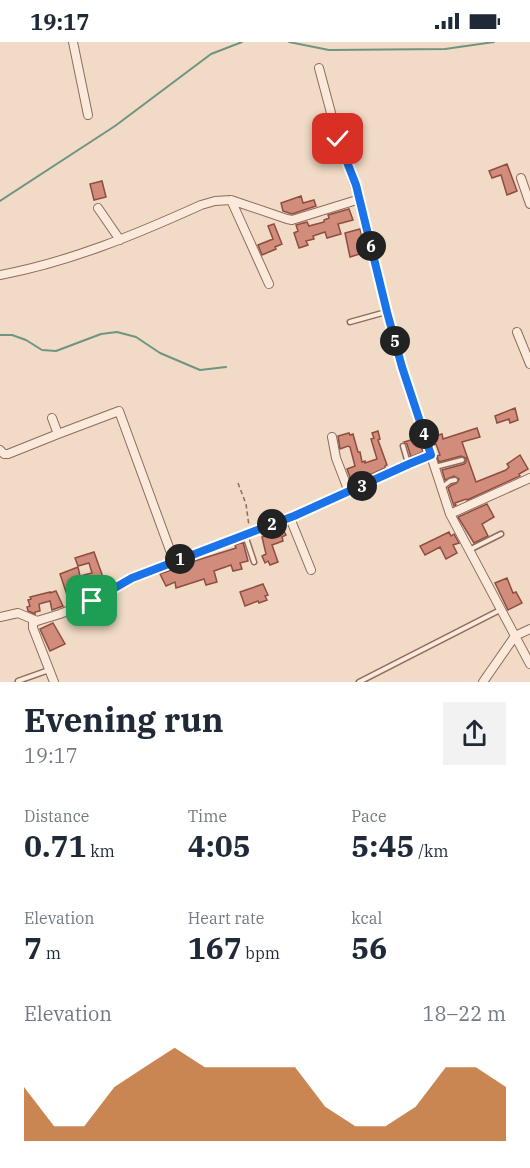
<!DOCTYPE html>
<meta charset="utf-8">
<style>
body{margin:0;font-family:"IBM Plex Serif",serif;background:#f2f2f3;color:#1f2937;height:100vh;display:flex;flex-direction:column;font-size:22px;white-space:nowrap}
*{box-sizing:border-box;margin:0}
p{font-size:20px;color:#747a83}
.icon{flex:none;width:33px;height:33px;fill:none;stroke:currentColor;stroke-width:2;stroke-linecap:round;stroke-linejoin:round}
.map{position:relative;height:640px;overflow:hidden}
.drawer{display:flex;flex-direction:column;background:#fff;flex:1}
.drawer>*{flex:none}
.pin{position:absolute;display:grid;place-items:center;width:51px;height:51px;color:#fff;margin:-26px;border-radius:12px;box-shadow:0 3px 9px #0006}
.km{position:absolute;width:30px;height:30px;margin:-15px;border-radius:50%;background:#222;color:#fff;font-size:16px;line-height:30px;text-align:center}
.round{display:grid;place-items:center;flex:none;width:63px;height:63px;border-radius:0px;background:#f2f2f3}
.overview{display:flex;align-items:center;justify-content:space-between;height:102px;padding:0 24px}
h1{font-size:33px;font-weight:700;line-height:45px}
.stats{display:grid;grid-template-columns:repeat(3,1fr);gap:9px;height:102px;padding:6px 24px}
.stats div{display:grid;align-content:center}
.stats b{font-size:30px;font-weight:700}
.stats small{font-size:16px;font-weight:400}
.stats p{font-size:16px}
.chart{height:168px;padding:12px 24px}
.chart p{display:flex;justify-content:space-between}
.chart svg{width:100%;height:108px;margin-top:6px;fill:#b45309;opacity:.7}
.status{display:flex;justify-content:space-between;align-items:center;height:42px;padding:0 30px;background:#fff;direction:ltr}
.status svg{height:16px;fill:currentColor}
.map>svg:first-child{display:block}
</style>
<div class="status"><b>19:17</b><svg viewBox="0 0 49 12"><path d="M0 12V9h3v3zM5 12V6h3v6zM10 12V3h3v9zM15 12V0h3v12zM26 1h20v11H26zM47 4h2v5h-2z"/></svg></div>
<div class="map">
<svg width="530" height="640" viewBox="0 0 530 640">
<rect width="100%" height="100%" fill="#f1dbc7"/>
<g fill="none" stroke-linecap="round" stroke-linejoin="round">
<!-- stream -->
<path stroke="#6e9482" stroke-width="2" d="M 289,0 L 329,8 L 445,7 L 494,0
M 0,159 L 115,84 L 211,12 L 242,0
M 0,293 L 12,293 L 26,298 L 42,308 L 56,309 L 101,292 L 117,290 L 136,295 L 160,311 L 200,328 L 226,325"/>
</g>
<!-- building -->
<path fill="#d18c7b" stroke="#8f4d3f" stroke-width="1.5" d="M 507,122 L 517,149 L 507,153 L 501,133 L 492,136 L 489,129 Z
M 102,139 L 106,155 L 94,158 L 90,142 Z
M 301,154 L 303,161 L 314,158 L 316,164 L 292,172 L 283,169 L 281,161 Z
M 349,167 L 353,178 L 338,182 L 341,192 L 327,196 L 325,190 L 313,194 L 314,197 L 306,199 L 308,203 L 299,206 L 294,191 L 298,189 L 296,183 L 307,180 L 309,184 L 324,180 L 324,178 L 329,176 L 328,173 Z
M 274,182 L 282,202 L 275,205 L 276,207 L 262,213 L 258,203 L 273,197 L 268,184 Z
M 360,187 L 366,210 L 350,215 L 345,191 Z
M 515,366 L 518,378 L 510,381 L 509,377 L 497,381 L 495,374 Z
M 477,386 L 480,395 L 462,400 L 476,440 L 506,428 L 509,425 L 507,422 L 520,413 L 528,427 L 519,432 L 520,434 L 467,458 L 466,457 L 455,461 L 456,463 L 454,464 L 448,446 L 452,443 L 457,441 L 459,437 L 454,434 L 445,438 L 442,428 L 464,422 L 466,420 L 466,416 L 461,414 L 439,420 L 437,414 L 440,413 L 436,402 L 434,403 L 431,395 L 442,392 L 443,397 Z
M 378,389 L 380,397 L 378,398 L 387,423 L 385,424 L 385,426 L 352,441 L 347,427 L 355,424 L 350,405 L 348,404 L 340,407 L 338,394 L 349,391 L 350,393 L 353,392 L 358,410 L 360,410 L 362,420 L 365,419 L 365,421 L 377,417 L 371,397 L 374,396 L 372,391 Z
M 417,390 L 423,410 L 411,415 L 407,402 L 404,400 L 414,397 L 412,392 Z
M 487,462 L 494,475 L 482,482 L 488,494 L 474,501 L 458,475 Z
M 284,489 L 286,493 L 282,495 L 283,499 L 272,503 L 278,520 L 270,523 L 268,519 L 265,521 L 262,514 L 266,512 L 262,495 Z
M 449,490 L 451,494 L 454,492 L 459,501 L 453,503 L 457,511 L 446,517 L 440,505 L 425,513 L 420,504 Z
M 243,500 L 248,519 L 240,521 L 242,527 L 233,529 L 231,523 L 214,529 L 217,540 L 206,543 L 204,537 L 176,546 L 175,540 L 166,544 L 160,532 L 188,522 L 188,521 L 236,506 L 235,503 Z
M 94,510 L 104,538 L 95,541 L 97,549 L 90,553 L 89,550 L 78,553 L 80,557 L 70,562 L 60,532 L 78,525 L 80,534 L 92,531 L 89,521 L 78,524 L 75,516 Z
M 507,536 L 513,551 L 516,550 L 522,561 L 508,568 L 495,541 Z
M 263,542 L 268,553 L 265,554 L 267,558 L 259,561 L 258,559 L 245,564 L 240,550 Z
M 56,549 L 63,564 L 52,568 L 50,559 L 39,562 L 40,569 L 35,570 L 35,572 L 28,569 L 27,565 L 30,564 L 28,558 L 31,557 L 30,555 L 50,550 L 50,551 Z
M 53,581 L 65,602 L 50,609 L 40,587 Z"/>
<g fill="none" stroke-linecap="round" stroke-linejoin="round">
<defs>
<path id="service" d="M 350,280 L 386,270
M 403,404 L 408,421
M 435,425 L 462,418
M 441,446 L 450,439 L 455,438
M 245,493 L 254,520
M 469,508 L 501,492
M 18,639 L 49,628
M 359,640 L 500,568"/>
<path id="minor" d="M 73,0 L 88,73
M 319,26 L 338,97 L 360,157 L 387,270 L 402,325 L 450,472 L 530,622
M 521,136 L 530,162
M 231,158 L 269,242
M 98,166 L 120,198
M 0,233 C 70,220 137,192 201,163 L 215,159 L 231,158 L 287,177 L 292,178 L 360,157
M 517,290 L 530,322
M 52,376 L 58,392 L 119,369 L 174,519
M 332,395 L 336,416 L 349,450
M 0,408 L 4,412 L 8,412 L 58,392
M 450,472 L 530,436
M 290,476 L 311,528
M 0,575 L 18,571 L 37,579 L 60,572 L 92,559 L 132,536 L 294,474 L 409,422 L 431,413
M 33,578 L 33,586 L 54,640
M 483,640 L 515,594 L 530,587"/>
</defs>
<!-- service casing -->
<use href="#service" stroke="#8e6b5b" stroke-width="7"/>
<!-- minor casing -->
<use href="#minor" stroke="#8e6b5b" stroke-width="10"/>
<!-- path -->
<path stroke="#8e6b5b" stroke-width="1.5" stroke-dasharray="4.5 3" stroke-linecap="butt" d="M 320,102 L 332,99
M 238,441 L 246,462 L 249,484"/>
<!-- service -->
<use href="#service" stroke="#fbeadb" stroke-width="4"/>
<!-- minor -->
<use href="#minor" stroke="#fbeadb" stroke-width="8"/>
</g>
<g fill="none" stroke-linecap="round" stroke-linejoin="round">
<defs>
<path id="route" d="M 92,559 L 132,536 L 294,474 L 409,422 L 431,413 L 402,325 L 387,270 L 356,143 L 338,97"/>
</defs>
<!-- route casing -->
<use href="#route" stroke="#fff" stroke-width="12"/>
<!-- route -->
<use href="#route" stroke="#1a73e8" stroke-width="8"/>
</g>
</svg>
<div class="pin" style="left:92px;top:559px;background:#1e9e55"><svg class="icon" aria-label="arrive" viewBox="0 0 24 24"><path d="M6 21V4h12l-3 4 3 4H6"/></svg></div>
<div class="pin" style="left:338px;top:97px;background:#d93025"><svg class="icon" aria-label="check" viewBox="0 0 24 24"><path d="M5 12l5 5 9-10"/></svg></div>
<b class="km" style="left:180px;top:517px">1</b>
<b class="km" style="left:272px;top:482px">2</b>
<b class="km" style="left:362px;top:444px">3</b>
<b class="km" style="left:424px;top:392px">4</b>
<b class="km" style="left:395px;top:299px">5</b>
<b class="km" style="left:371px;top:204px">6</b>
</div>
<section class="drawer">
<div class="overview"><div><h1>Evening run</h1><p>19:17</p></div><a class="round"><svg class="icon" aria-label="share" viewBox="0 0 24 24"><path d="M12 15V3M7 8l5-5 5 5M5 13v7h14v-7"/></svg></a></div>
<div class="stats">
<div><p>Distance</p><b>0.71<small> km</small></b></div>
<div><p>Time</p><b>4:05</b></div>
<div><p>Pace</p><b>5:45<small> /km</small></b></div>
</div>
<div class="stats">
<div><p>Elevation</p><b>7<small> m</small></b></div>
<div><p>Heart rate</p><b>167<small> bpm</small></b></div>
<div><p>kcal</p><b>56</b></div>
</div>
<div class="chart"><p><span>Elevation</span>18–22 m</p>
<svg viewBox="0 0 160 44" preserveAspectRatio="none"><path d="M0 44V22L10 38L20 38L30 22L40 14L50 6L60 14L70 14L80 14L90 14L100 30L110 38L120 38L130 30L140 14L150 14L160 22V44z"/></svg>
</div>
</section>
